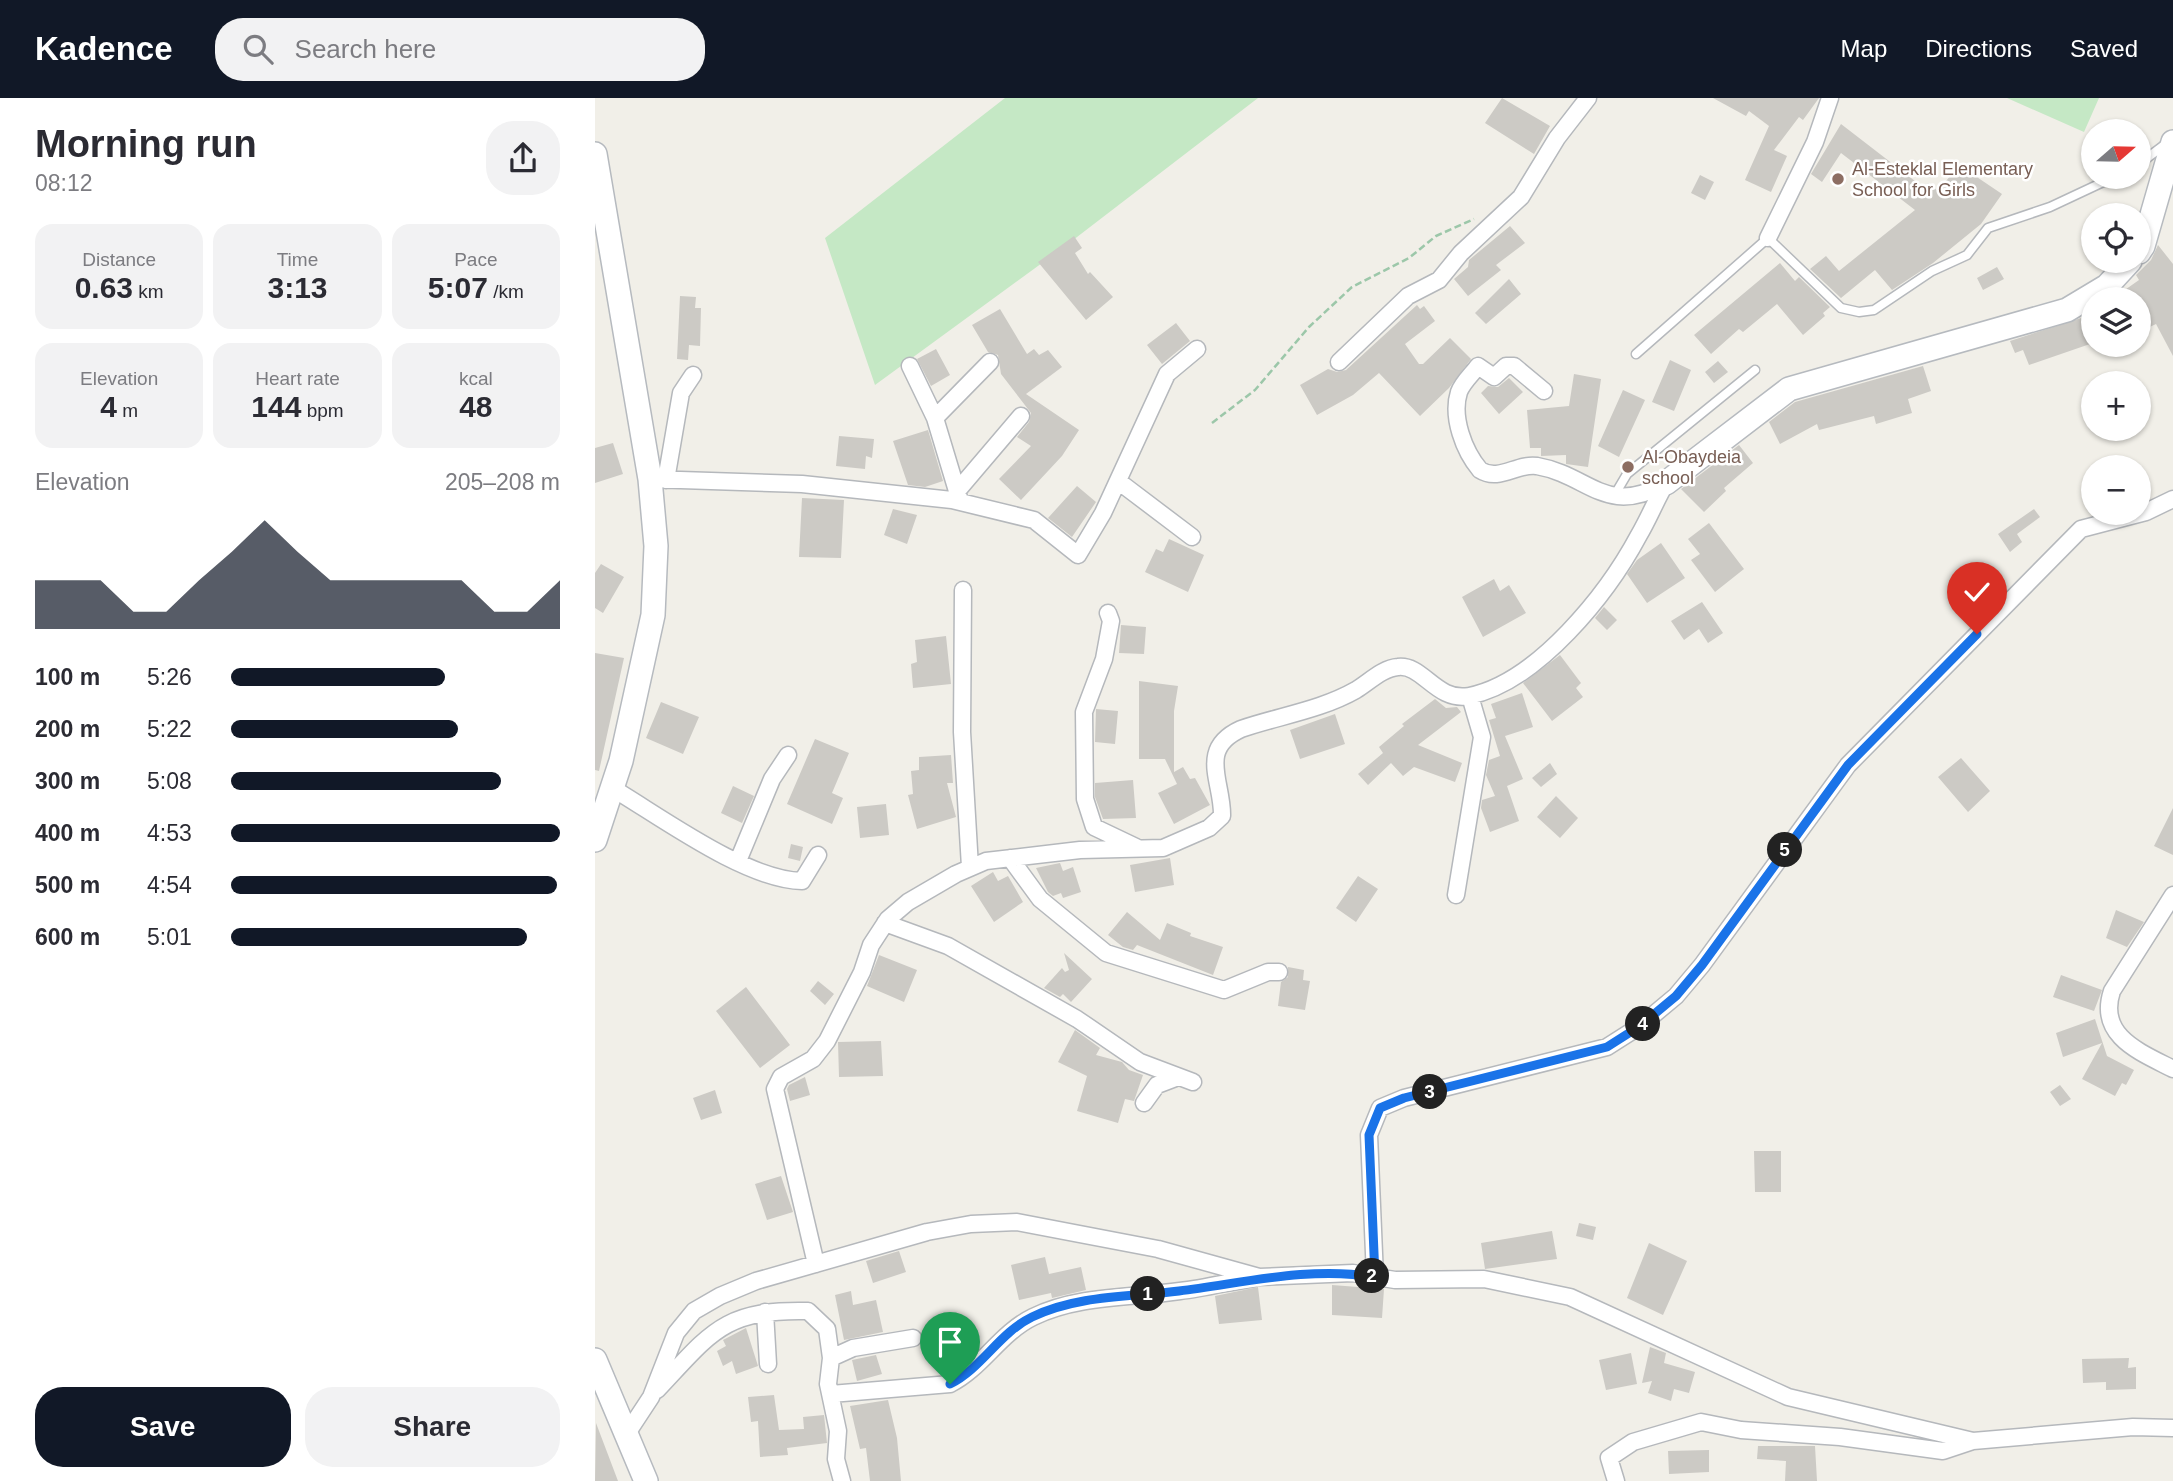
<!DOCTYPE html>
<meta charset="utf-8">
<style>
body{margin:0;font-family:Helvetica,sans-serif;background:#f2f2f3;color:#2b2b33;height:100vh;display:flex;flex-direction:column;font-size:26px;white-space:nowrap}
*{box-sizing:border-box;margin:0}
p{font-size:23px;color:#7c7c81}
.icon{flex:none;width:38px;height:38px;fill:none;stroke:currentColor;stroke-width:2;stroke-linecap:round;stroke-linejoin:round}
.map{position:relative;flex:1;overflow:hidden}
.sheet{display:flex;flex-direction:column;background:#fff;width:595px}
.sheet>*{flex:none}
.needle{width:46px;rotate:70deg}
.buttons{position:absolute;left:1486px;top:21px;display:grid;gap:14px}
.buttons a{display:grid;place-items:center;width:70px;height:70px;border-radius:50%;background:#fff;box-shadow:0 2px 5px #0004;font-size:35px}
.pin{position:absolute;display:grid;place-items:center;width:60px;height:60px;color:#fff;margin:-72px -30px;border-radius:50% 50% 50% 0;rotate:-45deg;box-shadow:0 0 7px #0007}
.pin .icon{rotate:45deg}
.km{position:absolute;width:35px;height:35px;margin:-18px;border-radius:50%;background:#222;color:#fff;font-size:19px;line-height:35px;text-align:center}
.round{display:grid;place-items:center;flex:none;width:74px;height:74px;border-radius:28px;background:#f2f2f3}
.overview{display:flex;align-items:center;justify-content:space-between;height:119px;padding:0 35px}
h1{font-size:38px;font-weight:700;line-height:52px}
.metrics{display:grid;grid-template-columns:repeat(3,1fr);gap:10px;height:119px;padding:7px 35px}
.metrics div{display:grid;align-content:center;border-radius:18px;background:#f2f2f3;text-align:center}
.metrics b{font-size:30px;font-weight:700}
.metrics small{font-size:19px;font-weight:400}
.metrics p{font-size:19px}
.chart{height:196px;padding:14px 35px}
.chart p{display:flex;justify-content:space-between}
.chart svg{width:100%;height:126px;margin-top:7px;fill:#111827;opacity:.7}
.action{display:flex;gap:14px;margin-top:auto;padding:14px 35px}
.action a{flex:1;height:80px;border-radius:28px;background:#111827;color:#fff;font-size:28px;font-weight:700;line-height:80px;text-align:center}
.action a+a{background:#f2f2f3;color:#2b2b33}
ul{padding:0 35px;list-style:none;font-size:23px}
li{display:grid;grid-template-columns:112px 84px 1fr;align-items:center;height:52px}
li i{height:18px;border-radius:9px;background:#111827}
header{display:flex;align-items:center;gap:42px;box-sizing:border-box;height:98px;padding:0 35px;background:#111827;color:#fff}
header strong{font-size:33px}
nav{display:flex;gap:38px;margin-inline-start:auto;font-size:24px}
.search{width:490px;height:63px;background:#f2f2f3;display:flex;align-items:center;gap:18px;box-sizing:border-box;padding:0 24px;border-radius:28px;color:#7c7c81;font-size:26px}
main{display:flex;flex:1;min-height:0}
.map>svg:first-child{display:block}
</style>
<header>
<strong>Kadence</strong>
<div class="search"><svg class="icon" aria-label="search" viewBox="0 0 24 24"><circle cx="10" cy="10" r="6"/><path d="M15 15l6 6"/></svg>Search here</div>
<nav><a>Map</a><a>Directions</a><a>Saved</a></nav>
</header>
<main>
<section class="sheet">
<div class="overview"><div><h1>Morning run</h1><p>08:12</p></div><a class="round"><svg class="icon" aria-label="share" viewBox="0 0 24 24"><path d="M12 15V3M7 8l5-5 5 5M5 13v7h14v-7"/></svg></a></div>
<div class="metrics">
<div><p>Distance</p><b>0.63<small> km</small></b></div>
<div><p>Time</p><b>3:13</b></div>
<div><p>Pace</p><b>5:07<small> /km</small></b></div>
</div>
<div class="metrics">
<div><p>Elevation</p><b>4<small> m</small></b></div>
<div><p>Heart rate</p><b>144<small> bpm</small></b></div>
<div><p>kcal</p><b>48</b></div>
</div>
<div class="chart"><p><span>Elevation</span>205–208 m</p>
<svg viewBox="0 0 160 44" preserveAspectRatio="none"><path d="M0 44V27L10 27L20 27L30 38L40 38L50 27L60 17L70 6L80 17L90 27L100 27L110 27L120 27L130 27L140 38L150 38L160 27V44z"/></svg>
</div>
<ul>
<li><b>100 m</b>5:26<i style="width:65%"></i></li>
<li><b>200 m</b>5:22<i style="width:69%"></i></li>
<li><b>300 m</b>5:08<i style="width:82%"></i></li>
<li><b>400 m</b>4:53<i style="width:100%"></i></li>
<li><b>500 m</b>4:54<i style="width:99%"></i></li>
<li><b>600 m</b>5:01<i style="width:90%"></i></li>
</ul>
<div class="action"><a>Save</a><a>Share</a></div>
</section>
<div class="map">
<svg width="1578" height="1383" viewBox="0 0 1578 1383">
<rect width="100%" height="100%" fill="#f1efe8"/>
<!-- green -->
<path fill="#c5e8c5" d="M 410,0 L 663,0 L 469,149 L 280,287 L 230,140 Z
M 1412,0 L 1504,0 L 1489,34 Z"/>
<!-- building -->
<path fill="#cccac5" d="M 907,0 L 955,28 L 939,56 L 890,25 Z
M 1118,0 L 1224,0 L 1208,22 L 1204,19 L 1179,52 L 1192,58 L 1176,94 L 1150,82 L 1174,28 L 1154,13 L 1151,18 Z
M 1246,26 L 1329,90 L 1333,85 L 1343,93 L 1364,67 L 1407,96 L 1386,126 L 1338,165 L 1297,192 L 1280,172 L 1246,200 L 1215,171 L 1231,158 L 1244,173 L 1320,112 L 1246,55 L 1227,84 L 1216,76 Z
M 1105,77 L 1119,84 L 1110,102 L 1096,95 Z
M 915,128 L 930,145 L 901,167 L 906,172 L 873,198 L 859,181 L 873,169 L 874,162 Z
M 479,138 L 487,150 L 480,155 L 493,176 L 495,174 L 518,199 L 491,222 L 443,164 Z
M 1563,147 L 1578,166 L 1578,258 L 1561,226 L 1544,234 L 1544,201 L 1517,201 L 1544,182 L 1541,177 L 1556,162 Z
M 1185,165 L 1200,183 L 1204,179 L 1235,209 L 1228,215 L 1230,218 L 1208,237 L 1182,206 L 1148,234 L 1144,231 L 1116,256 L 1099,237 Z
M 1402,169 L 1409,181 L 1388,192 L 1382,180 Z
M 914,181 L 926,196 L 891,226 L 880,215 Z
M 85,198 L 101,199 L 100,210 L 106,210 L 105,248 L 94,247 L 93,262 L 82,261 Z
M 822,207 L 825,211 L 829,208 L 840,223 L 810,246 L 824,266 L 828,266 L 855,240 L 876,261 L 854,290 L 825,318 L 784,275 L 758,297 L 722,317 L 705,287 L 733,271 L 742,274 L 751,272 Z
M 405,211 L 432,256 L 439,251 L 444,257 L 453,252 L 467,269 L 431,296 L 484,332 L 467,358 L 426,402 L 404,381 L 436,348 L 422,339 L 434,324 L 436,315 L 406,276 L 403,257 L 393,254 L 377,227 Z
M 1486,220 L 1495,246 L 1434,267 L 1428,252 L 1420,255 L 1415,243 Z
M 581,225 L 595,243 L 567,266 L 552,247 Z
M 341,251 L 355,277 L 336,288 L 322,261 Z
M 1075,262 L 1096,272 L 1079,313 L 1057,304 Z
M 1123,263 L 1133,274 L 1119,285 L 1110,274 Z
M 1328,268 L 1336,293 L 1313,301 L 1317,315 L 1281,326 L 1279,318 L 1224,332 L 1222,326 L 1185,346 L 1174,324 L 1200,304 Z
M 979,276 L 1006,281 L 993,369 L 971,366 L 971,357 L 946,358 L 946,350 L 935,350 L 932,312 L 974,308 Z
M 914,280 L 928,294 L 904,316 L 886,295 L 893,288 L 903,289 Z
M 1028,292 L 1050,302 L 1024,359 L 1003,348 Z
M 333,332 L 348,383 L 330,389 L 313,387 L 298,343 Z
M 244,338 L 279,341 L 277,360 L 271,358 L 270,371 L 241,368 Z
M 18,345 L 28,376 L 0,385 L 0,350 Z
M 1144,347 L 1158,365 L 1129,390 L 1131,393 L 1109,414 L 1086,391 Z
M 482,388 L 501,404 L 477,439 L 453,420 Z
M 207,400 L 249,402 L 246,460 L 204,459 Z
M 298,411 L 322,417 L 312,446 L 289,437 Z
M 1439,411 L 1445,419 L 1422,436 L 1427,444 L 1415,454 L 1403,436 Z
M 1114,425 L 1149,471 L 1120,494 L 1096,462 L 1105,456 L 1093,441 Z
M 574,441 L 609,457 L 593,494 L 550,474 L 561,451 L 568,454 Z
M 1066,445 L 1090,480 L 1052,505 L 1032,476 L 1042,462 Z
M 6,466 L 29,479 L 8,515 L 0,510 L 0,475 Z
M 899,481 L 905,493 L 914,487 L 931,515 L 888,539 L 867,499 Z
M 1107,504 L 1128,535 L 1113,545 L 1104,531 L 1089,542 L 1076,523 Z
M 1009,509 L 1022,522 L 1012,532 L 1000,520 Z
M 526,527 L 551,529 L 549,556 L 524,555 Z
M 351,538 L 356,586 L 318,590 L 316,566 L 322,564 L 320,542 Z
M 0,555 L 29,560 L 4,673 L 0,672 Z
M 965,557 L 986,585 L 981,590 L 988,599 L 957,623 L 928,585 Z
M 544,583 L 583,588 L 579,613 L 579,674 L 588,669 L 595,681 L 600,680 L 615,707 L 579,726 L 563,695 L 582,686 L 570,661 L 544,661 Z
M 927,595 L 938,629 L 910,638 L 928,681 L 912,688 L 924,723 L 895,734 L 886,710 L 887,702 L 900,698 L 891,677 L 894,662 L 905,658 L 894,622 L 901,620 L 896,606 Z
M 840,601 L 851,610 L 862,609 L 866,614 L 823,647 L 867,665 L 860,684 L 819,669 L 808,678 L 796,665 L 773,687 L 763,676 L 788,655 L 784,649 L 809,628 L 807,626 Z
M 66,604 L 104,619 L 88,656 L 51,640 Z
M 501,611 L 523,613 L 520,646 L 500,644 Z
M 740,616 L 750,646 L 705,661 L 695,632 Z
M 220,641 L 254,655 L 237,695 L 248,700 L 237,726 L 192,706 Z
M 356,657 L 358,685 L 352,685 L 361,719 L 322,731 L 313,697 L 318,696 L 316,673 L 324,672 L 324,659 Z
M 1366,660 L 1395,693 L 1373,714 L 1343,679 Z
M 955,665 L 962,676 L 946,689 L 937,680 Z
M 538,682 L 541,720 L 508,721 L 500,699 L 500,685 Z
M 138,688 L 159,698 L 147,725 L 126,715 Z
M 961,698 L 983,720 L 965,740 L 942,719 Z
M 291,706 L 294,737 L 265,740 L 262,709 Z
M 1578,710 L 1578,757 L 1559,748 Z
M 196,746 L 208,749 L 205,763 L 193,760 Z
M 575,760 L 579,787 L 540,794 L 535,767 Z
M 465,765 L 468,773 L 478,769 L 486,794 L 468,800 L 466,795 L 458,798 L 453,794 L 441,770 Z
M 398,774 L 403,783 L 413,778 L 428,804 L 399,824 L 376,788 Z
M 763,778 L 783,791 L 761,824 L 741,810 Z
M 1521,812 L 1549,824 L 1532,849 L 1511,840 Z
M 532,814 L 565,842 L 572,825 L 596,835 L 595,838 L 628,849 L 618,877 L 542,847 L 538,852 L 528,849 L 513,837 Z
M 469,855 L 497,881 L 476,904 L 468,896 L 465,899 L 449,890 L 467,870 L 470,874 L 474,872 Z
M 284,857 L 322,872 L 309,904 L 272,888 Z
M 693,869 L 709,872 L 708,882 L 715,883 L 710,912 L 683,908 L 686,884 L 693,879 Z
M 1466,877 L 1507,892 L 1499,913 L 1458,899 Z
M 223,883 L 239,896 L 230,907 L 215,893 Z
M 151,889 L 195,947 L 165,970 L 121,913 Z
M 1500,921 L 1512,958 L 1539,972 L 1531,987 L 1527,985 L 1520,998 L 1487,981 L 1507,945 L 1468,959 L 1461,935 Z
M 480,932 L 505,950 L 501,957 L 527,964 L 534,972 L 548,977 L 539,1003 L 530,1001 L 523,1025 L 482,1013 L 492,978 L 463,964 Z
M 286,943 L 288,978 L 244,979 L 243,944 Z
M 210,979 L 215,997 L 195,1003 L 192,991 L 194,987 Z
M 1465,987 L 1476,1001 L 1465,1008 L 1455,994 Z
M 120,992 L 127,1015 L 106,1022 L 98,1000 Z
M 1159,1053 L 1186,1053 L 1186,1094 L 1160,1094 Z
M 186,1078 L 198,1114 L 172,1122 L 160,1086 Z
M 984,1125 L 1001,1129 L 998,1142 L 981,1138 Z
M 957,1133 L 962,1161 L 890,1171 L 886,1145 Z
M 1054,1145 L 1092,1163 L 1068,1217 L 1032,1200 Z
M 304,1153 L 311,1174 L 278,1185 L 271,1163 Z
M 450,1159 L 454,1176 L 486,1169 L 491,1192 L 457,1200 L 456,1195 L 424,1202 L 416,1167 Z
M 737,1187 L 789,1191 L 787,1220 L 737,1217 Z
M 663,1189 L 667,1222 L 624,1226 L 620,1198 Z
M 256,1193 L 258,1207 L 281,1202 L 288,1234 L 249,1242 L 240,1197 Z
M 151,1230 L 163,1268 L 141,1276 L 137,1263 L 128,1268 L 122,1253 L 131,1248 L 128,1242 Z
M 1055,1249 L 1071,1255 L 1069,1265 L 1100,1274 L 1094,1295 L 1079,1291 L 1076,1303 L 1053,1295 L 1057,1283 L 1047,1285 Z
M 1036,1255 L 1042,1286 L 1011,1292 L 1004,1262 Z
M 281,1257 L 287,1276 L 262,1283 L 257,1262 Z
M 1534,1260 L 1533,1270 L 1541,1269 L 1541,1291 L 1511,1292 L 1511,1284 L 1488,1285 L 1487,1261 Z
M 179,1297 L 184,1332 L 209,1331 L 208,1319 L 229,1317 L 232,1345 L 192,1350 L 193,1357 L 165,1359 L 163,1323 L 156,1324 L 153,1299 Z
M 293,1302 L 302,1340 L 306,1383 L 275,1383 L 271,1350 L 265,1351 L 255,1308 Z
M 1,1325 L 23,1383 L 0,1383 Z
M 1163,1348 L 1220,1348 L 1222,1383 L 1190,1383 L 1191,1363 L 1162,1361 Z
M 1114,1352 L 1114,1374 L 1074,1376 L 1073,1353 Z"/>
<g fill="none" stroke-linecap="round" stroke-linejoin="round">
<defs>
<path id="lane" d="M 1544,66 L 1572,45
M 1041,256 L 1173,140 L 1246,210 L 1264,214 L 1279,212 L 1337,173 L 1372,157 L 1393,130 L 1455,109 L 1519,79
M 1019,398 L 1032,376 L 1160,272"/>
<path id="street" d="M 1173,140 L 1220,44 L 1235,0
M 744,264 L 813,198 L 844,182 L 866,155 L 926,99 L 962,40 L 993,0
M 315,268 L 340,320 L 365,403
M 949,293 L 919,268 L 911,268 L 899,279 L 883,268 C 877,276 867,285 864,294 C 856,319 869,353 885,372 C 904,384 922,365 942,368 C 994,377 1011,419 1069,386
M 340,320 L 395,264
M 55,381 L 207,386 L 357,402 L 439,422 L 483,457 L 508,415 L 572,276 L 602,251
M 71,382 L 86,295 L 98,277
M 523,383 L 597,439
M 363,392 L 426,318
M 368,492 L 367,634 L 375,769
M 513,515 L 516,523 L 509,561 L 489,614 L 490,701 L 499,729 L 541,749
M 17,690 C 66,719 151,782 207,783 L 223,757
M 415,760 L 445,801 L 511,855 L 629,892 L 673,874 L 684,874
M 143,763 L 177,681 L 193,657
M 861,797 L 887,639 L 875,598
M 1578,797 L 1517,893 C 1502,938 1545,954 1578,971
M 290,825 L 353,848 L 482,921 L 545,964 L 598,984
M 549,1005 L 562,987 L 583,979
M 221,1166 L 180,991 L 186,979 L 218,961 L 232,943 L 267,874 L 276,847 L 293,821 L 313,804 L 361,776 L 391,763 L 485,752 L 568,750 L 614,730 L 627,718 C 628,684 602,651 646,631 C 684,618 726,612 761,592 C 774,584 788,570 803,569 C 828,566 841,604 874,598 C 943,584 1013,495 1044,437 C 1054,420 1061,402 1071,385
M 780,1179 L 774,1037 L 785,1010 L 809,1000 L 1012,949 L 1045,928 L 1081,898 L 1107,867 L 1253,667 L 1486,431 L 1551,414 L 1578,401
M 170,1214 L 173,1266
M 236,1260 L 258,1250 L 318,1240
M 62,1292 C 116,1235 128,1211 213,1213 L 232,1231 L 236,1260 L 233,1286 L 243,1333 L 241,1361 L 247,1383
M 236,1296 L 355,1286 C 387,1270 405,1235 438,1219 C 483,1197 536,1200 585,1193 C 610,1190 634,1184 659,1180
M 31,1337 L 56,1299 L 81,1235 L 99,1213 L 125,1198 L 161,1183 L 332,1134 L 376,1126 L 422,1124 L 563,1151 L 664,1179 L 758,1175 L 800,1182 L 889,1181 L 975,1199 L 1193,1299 L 1378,1343 L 1538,1329 L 1578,1330
M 1021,1383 L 1014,1360 L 1038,1344 L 1106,1324 L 1146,1332 L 1245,1339 L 1348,1353 L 1378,1343"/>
<path id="secondary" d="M 0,56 L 55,381 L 61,448 L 58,517 L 26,663 L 0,742
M 1544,154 L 1548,148 L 1578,44
M 1071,385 L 1194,291 L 1472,212 L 1512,188 L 1535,163
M 0,1262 L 51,1383"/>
</defs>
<!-- lane casing -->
<use href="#lane" stroke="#b5b8bc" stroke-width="11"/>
<!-- street casing -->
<use href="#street" stroke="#b5b8bc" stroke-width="19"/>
<!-- secondary casing -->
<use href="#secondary" stroke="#b6babf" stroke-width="26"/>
<!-- path -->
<path stroke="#9cc7a9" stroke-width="2.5" stroke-dasharray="7 3.5" stroke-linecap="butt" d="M 617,325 L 660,292 L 714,229 L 757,189 L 814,160 L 841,138 L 879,121"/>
<!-- lane -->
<use href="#lane" stroke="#fff" stroke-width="8"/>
<!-- street -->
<use href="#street" stroke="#fff" stroke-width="16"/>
<!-- secondary -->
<use href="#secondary" stroke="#fff" stroke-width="23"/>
</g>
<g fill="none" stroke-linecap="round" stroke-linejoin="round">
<defs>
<path id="route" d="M 355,1286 C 387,1270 404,1235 437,1219 C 482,1197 535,1199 584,1193 C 649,1185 714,1168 780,1179 L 774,1037 L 785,1010 L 809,1000 L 1012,949 L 1045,928 L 1081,898 L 1107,867 L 1253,667 L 1382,536"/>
</defs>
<!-- route casing -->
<use href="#route" stroke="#fff" stroke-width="14"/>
<!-- route -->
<use href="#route" stroke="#1a73e8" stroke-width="9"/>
</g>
<!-- markers -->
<g fill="#8d6e63" stroke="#fff" stroke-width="2.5">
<circle cx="1243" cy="81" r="7"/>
<circle cx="1033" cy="369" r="7"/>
</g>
<g text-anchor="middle" stroke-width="5" stroke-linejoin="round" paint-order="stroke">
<!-- education labels -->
<g font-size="18" fill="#785e54" stroke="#fff" text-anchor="start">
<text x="1257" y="77">Al-Esteklal Elementary<tspan x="1257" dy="21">School for Girls</tspan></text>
<text x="1047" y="365">Al-Obaydeia<tspan x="1047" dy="21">school</tspan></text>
</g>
</g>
</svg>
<div class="buttons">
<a><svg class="needle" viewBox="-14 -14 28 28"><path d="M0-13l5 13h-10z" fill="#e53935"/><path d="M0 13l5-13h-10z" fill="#7c7c81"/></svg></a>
<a><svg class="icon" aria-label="locate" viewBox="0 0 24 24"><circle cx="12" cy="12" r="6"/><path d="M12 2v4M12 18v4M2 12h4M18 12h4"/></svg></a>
<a><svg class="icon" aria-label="layers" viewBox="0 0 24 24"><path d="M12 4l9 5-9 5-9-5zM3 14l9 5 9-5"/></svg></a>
<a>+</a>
<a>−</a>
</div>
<div class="pin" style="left:355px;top:1286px;background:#1e9e55"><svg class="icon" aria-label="arrive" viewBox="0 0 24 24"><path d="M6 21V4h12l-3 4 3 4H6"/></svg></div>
<div class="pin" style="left:1382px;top:536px;background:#d93025"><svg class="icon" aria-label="check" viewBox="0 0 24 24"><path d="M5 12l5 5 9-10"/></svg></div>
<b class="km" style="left:553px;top:1196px">1</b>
<b class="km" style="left:777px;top:1178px">2</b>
<b class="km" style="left:835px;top:994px">3</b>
<b class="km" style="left:1048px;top:926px">4</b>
<b class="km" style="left:1190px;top:752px">5</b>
</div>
</main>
